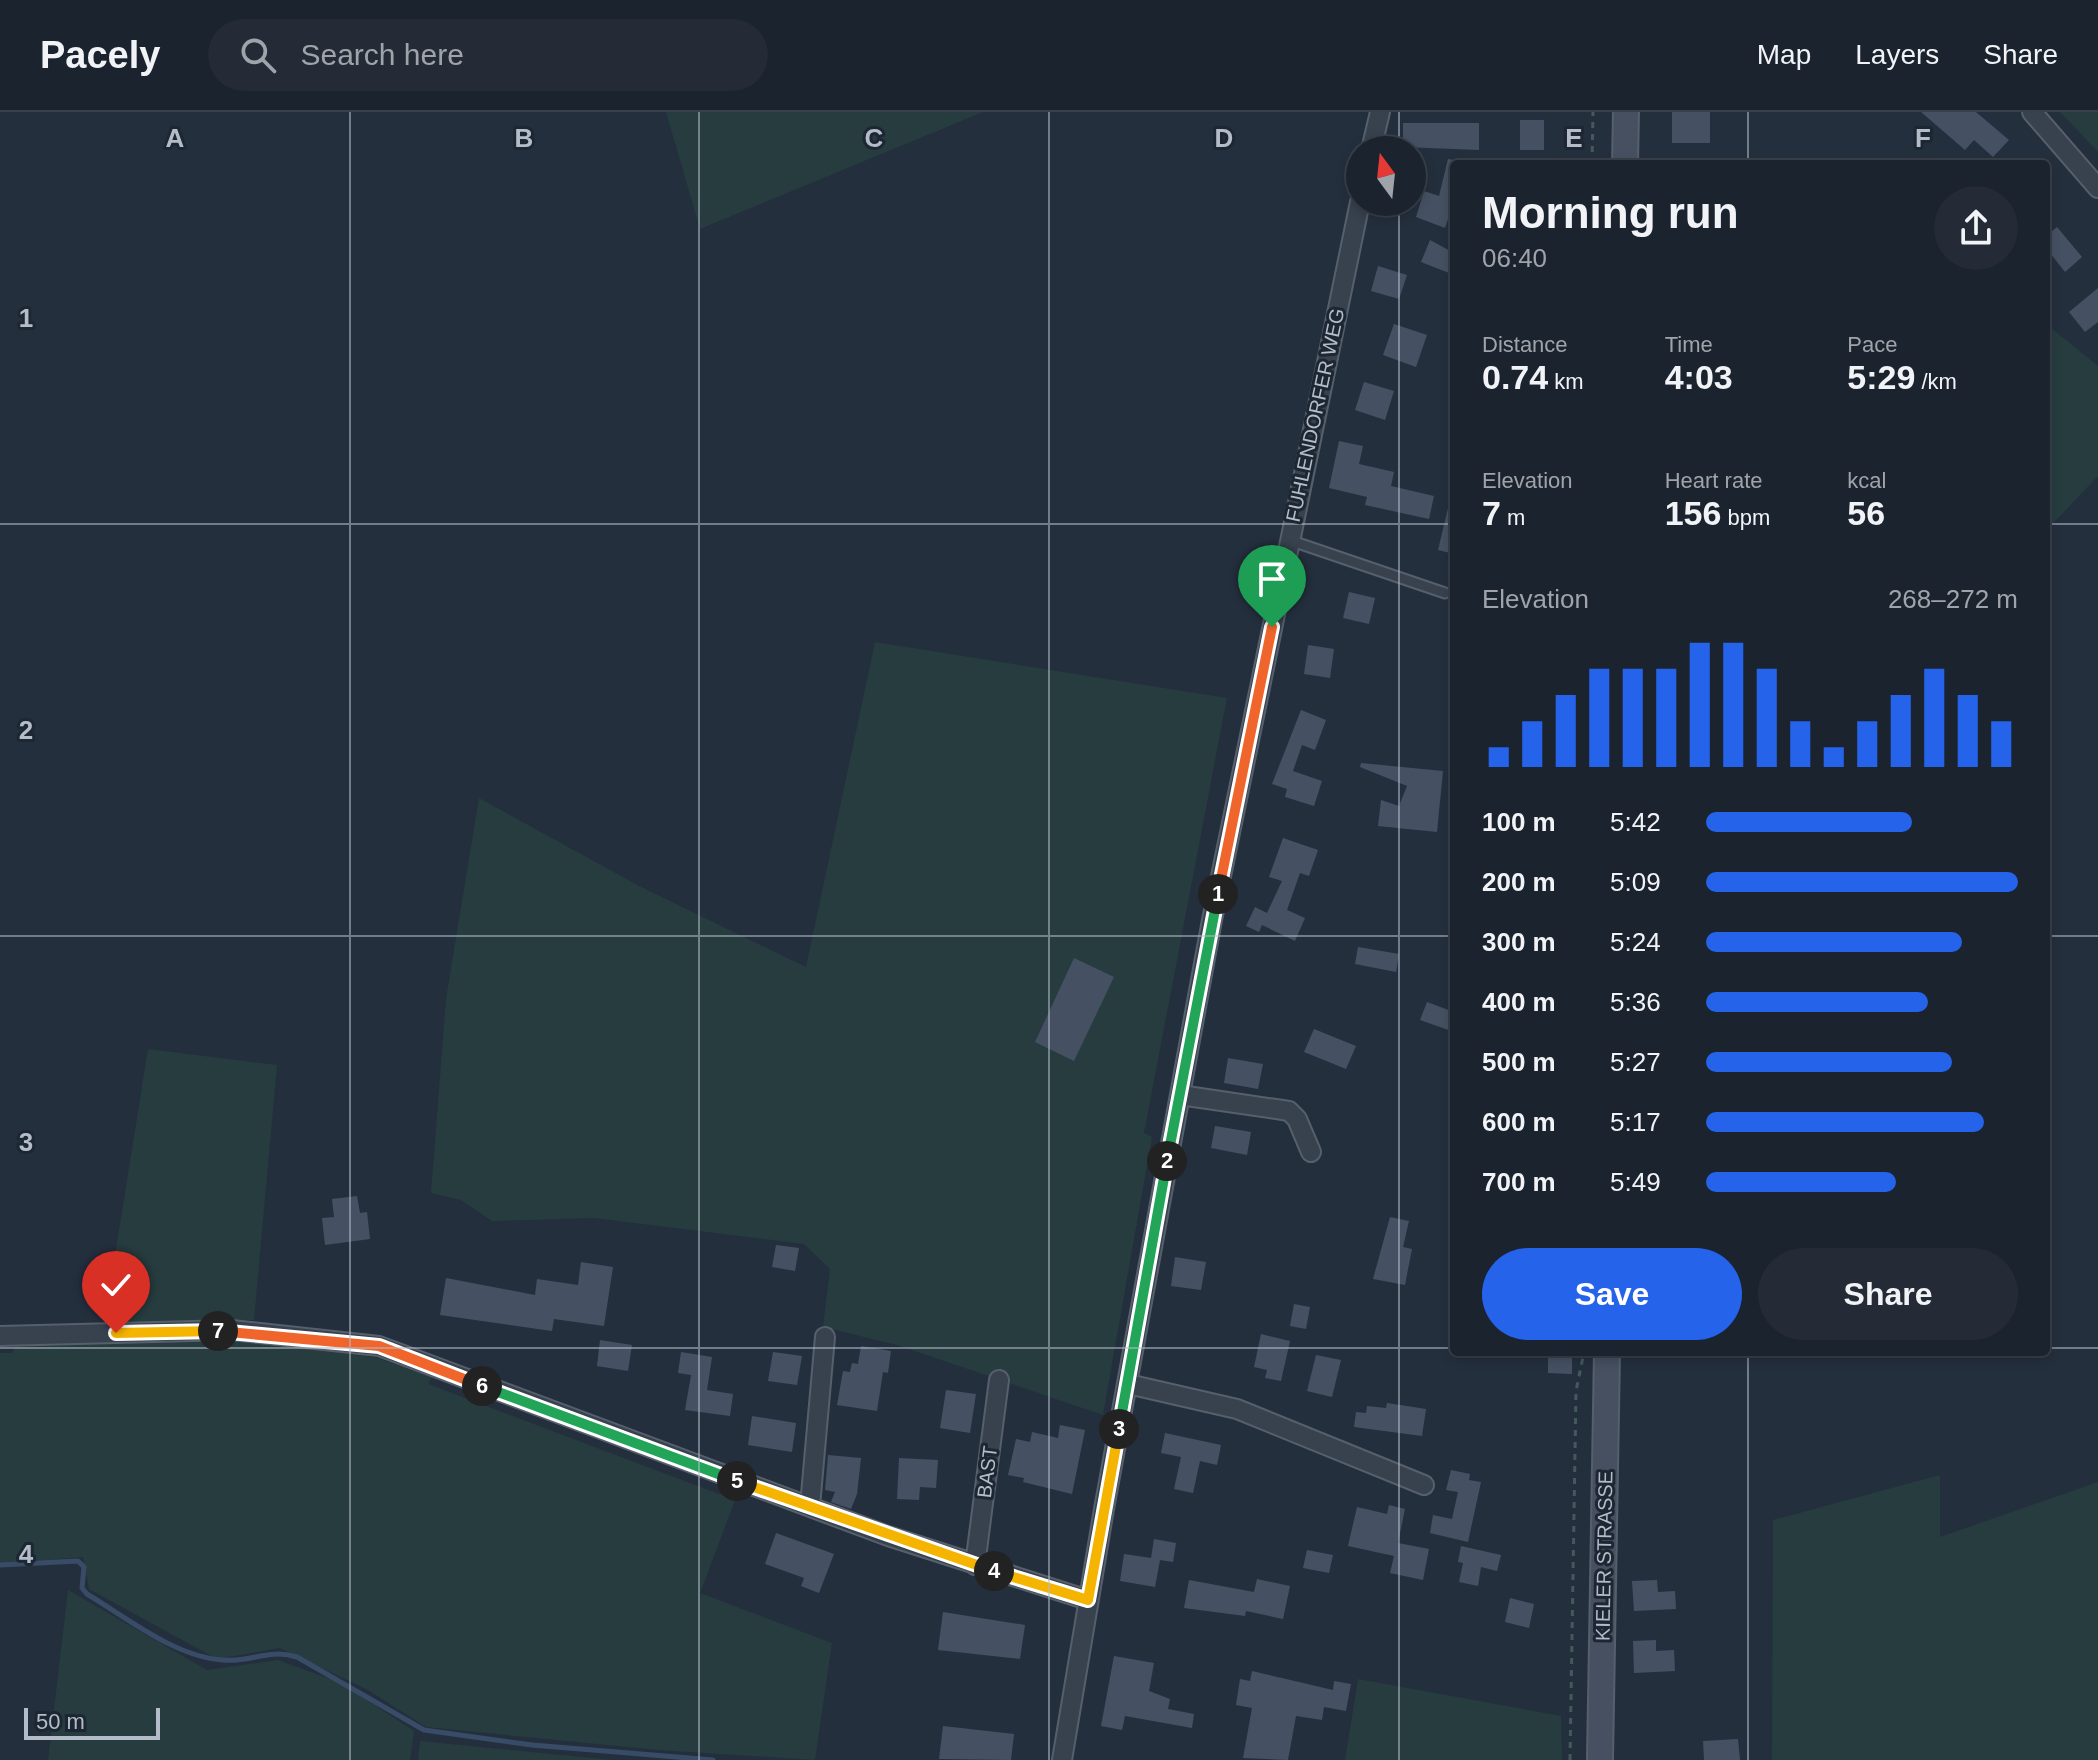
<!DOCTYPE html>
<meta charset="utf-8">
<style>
body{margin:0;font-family:Arial,sans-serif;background:#242b36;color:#f1f3f6;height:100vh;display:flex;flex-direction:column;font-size:30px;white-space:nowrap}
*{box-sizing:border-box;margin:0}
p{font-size:26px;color:#a0a4aa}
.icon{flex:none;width:44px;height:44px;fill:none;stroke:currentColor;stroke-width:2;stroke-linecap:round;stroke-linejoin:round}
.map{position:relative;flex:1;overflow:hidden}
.drawer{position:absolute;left:1450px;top:48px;width:600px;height:1196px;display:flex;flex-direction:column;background:#1b232e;border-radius:8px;box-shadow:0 4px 12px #0003,0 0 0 2px #39404a}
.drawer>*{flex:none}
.needle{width:52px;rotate:345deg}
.buttons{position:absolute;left:1346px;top:24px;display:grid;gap:16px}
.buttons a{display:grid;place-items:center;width:80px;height:80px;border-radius:50%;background:#1b232e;box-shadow:0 4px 12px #0003,0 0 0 2px #39404a;font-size:40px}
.scale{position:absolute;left:24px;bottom:20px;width:136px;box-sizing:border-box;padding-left:8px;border:4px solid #b4bcc9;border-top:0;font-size:22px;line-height:28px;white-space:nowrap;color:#b4bcc9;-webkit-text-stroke:6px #1d2633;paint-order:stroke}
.pin{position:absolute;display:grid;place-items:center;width:68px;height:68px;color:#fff;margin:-82px -34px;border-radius:50% 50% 50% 0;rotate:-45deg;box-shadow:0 0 8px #0007}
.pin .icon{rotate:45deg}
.km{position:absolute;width:40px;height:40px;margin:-20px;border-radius:50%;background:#222;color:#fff;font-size:22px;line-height:40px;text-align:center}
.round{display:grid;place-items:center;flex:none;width:84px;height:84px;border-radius:42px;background:#242b36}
.head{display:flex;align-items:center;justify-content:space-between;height:136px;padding:0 32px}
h1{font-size:44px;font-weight:700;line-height:60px}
.metrics{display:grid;grid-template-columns:repeat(3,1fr);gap:12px;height:136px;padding:8px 32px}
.metrics div{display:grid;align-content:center}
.metrics b{font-size:34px;font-weight:700}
.metrics small{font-size:22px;font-weight:400}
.metrics p{font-size:22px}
.chart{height:224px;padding:16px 32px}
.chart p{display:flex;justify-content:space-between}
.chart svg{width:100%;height:144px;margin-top:8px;stroke:#2563eb;stroke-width:6}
.action{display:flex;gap:16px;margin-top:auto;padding:16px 32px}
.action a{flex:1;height:92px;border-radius:48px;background:#2563eb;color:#fff;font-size:32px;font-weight:700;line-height:92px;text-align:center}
.action a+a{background:#242b36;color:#f1f3f6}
ul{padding:0 32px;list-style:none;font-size:26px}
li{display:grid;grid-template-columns:128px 96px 1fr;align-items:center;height:60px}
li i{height:20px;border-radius:10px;background:#2563eb}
header{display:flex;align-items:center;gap:48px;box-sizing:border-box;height:112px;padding:0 40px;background:#1b232e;border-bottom:2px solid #39404a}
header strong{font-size:38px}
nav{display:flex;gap:44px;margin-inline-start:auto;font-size:28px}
.search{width:560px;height:72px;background:#242b36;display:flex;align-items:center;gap:20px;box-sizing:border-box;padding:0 28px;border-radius:44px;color:#a0a4aa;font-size:30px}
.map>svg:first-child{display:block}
</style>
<header>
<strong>Pacely</strong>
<div class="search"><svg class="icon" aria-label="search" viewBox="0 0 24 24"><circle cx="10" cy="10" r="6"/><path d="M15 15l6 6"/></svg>Search here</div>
<nav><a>Map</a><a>Layers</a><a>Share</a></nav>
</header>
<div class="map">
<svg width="2098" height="1648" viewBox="0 0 2098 1648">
<rect width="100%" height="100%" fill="#242f3e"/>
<!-- green -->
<path fill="#263c3f" d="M 666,0 L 983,0 L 700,117 Z
M 2060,0 L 2098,0 L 2098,40 Z
M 2046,212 L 2098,254 L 2098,364 L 2046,419 Z
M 875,530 L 1227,586 L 1144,1021 L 1152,1025 L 1103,1303 L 897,1233 L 823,1215 L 830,1157 L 804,1132 L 594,1106 L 492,1109 L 461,1088 L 431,1081 L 446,887 L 479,686 L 641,775 L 806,855 Z
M 148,937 L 277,953 L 254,1208 L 104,1212 Z
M 234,1225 L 377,1246 L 432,1265 L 428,1272 L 735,1388 L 700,1481 L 832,1531 L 815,1648 L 658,1638 L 426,1615 L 368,1578 L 280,1536 L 217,1547 L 89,1477 L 83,1445 L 0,1452 L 0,1241 L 12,1241 L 19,1228 Z
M 1940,1363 L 1940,1425 L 2098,1370 L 2098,1648 L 1772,1648 L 1773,1408 Z
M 68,1478 L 207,1558 L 278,1548 L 341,1571 L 414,1619 L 410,1648 L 48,1648 Z
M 1358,1567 L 1561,1604 L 1562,1648 L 1345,1648 Z
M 420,1629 L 612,1648 L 418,1648 Z"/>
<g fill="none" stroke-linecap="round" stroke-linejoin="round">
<!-- stream -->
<path stroke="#394c67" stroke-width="5" d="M 0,1453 L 78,1449 L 84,1455 L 82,1476 L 87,1482 C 127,1506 175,1545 223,1548 C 250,1551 268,1536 297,1545 L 424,1618 L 532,1633 L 713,1648"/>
</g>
<!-- building -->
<path fill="#455162" d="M 1672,0 L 1710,0 L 1710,31 L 1672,31 Z
M 1921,0 L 1976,0 L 2009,28 L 1993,45 L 1974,28 L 1965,38 Z
M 1520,8 L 1544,8 L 1544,38 L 1520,38 Z
M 1403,11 L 1479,11 L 1479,38 L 1403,35 Z
M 1448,47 L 1454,48 L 1454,89 L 1445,116 L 1416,105 L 1424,79 L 1439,84 Z
M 2057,115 L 2082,145 L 2065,160 L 2046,136 L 2046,124 Z
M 1430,128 L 1454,141 L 1454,163 L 1421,150 Z
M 1378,154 L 1407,163 L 1399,187 L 1371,179 Z
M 2098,176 L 2098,210 L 2085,220 L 2069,200 Z
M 1394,212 L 1427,223 L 1416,255 L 1383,243 Z
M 1364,270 L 1394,279 L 1385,308 L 1355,298 Z
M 1339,329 L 1363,334 L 1359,352 L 1394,360 L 1391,374 L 1434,384 L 1429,407 L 1365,393 L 1367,385 L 1329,376 Z
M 1448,396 L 1454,396 L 1454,442 L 1438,438 Z
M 1349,480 L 1375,486 L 1369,512 L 1343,506 Z
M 1308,533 L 1334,537 L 1330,566 L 1304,562 Z
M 1301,598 L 1326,608 L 1315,638 L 1302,633 L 1293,659 L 1322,669 L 1314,694 L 1285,685 L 1287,677 L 1272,672 Z
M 1361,651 L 1443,659 L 1437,720 L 1378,714 L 1381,688 L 1399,694 L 1407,674 L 1360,655 Z
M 1283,726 L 1318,738 L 1309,764 L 1300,761 L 1287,798 L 1305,806 L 1295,829 L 1262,813 L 1259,820 L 1246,814 L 1255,795 L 1267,801 L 1282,769 L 1269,765 Z
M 1358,835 L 1399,842 L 1396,860 L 1355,852 Z
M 1074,846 L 1114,865 L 1074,949 L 1035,930 Z
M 1427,890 L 1454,900 L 1454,920 L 1420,908 Z
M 1314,917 L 1356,934 L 1346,957 L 1304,940 Z
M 1228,946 L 1263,952 L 1258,977 L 1224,971 Z
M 1215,1014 L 1251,1020 L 1247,1043 L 1211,1036 Z
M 357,1084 L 360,1101 L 367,1100 L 370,1127 L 325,1133 L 322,1106 L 334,1105 L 332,1087 Z
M 1390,1105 L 1409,1109 L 1403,1135 L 1412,1137 L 1405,1173 L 1373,1167 Z
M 776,1133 L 799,1136 L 795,1159 L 772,1155 Z
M 1175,1145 L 1206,1150 L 1201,1178 L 1171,1174 Z
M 581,1150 L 613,1155 L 604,1214 L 554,1207 L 552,1219 L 440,1203 L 446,1166 L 535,1183 L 537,1167 L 578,1173 Z
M 1294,1192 L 1310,1195 L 1306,1217 L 1290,1214 Z
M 1261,1222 L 1290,1229 L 1281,1269 L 1265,1266 L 1267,1258 L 1254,1255 Z
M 600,1228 L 632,1233 L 628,1259 L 597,1254 Z
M 861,1234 L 891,1239 L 888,1261 L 883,1260 L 877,1299 L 837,1293 L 843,1259 L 850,1260 L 852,1251 L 858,1252 Z
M 681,1240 L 712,1245 L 707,1278 L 733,1282 L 730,1304 L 685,1298 L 691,1263 L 678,1261 Z
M 773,1240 L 802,1244 L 797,1273 L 768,1269 Z
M 1548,1240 L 1572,1240 L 1572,1262 L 1548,1261 Z
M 1316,1243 L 1341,1248 L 1332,1285 L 1307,1279 Z
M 946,1278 L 976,1282 L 970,1321 L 940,1316 Z
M 1387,1291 L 1426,1297 L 1422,1324 L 1354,1315 L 1356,1300 L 1366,1301 L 1367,1294 L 1386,1296 Z
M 752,1304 L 796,1311 L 792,1340 L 748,1333 Z
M 1060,1313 L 1085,1318 L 1072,1382 L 1023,1370 L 1024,1366 L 1008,1363 L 1016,1327 L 1030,1330 L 1032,1320 L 1058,1326 Z
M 1165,1321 L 1221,1333 L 1217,1353 L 1200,1349 L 1193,1381 L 1174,1377 L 1181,1345 L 1161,1341 Z
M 828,1343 L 861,1346 L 857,1382 L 851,1397 L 831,1390 L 835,1380 L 825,1378 Z
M 899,1346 L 938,1348 L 936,1376 L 920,1375 L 919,1388 L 897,1387 Z
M 1451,1358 L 1470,1362 L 1469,1368 L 1481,1370 L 1468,1430 L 1430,1421 L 1433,1403 L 1452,1407 L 1458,1380 L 1446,1378 Z
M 1389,1393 L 1405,1397 L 1398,1431 L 1429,1437 L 1423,1468 L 1390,1461 L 1394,1444 L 1348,1434 L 1357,1395 L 1387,1402 Z
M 776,1421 L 834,1442 L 819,1481 L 801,1474 L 804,1466 L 765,1452 Z
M 1154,1427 L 1176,1431 L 1173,1450 L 1160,1448 L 1155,1475 L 1120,1469 L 1124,1442 L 1151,1446 Z
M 1461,1434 L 1501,1443 L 1497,1459 L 1481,1455 L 1478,1474 L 1459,1470 L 1463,1451 L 1458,1450 Z
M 1307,1438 L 1333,1443 L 1329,1461 L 1303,1456 Z
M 1257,1467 L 1290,1474 L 1283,1507 L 1246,1499 L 1245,1504 L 1184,1496 L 1189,1468 L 1254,1480 Z
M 1657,1468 L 1658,1480 L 1675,1479 L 1676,1497 L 1634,1499 L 1632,1469 Z
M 1510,1486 L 1534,1492 L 1529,1516 L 1505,1510 Z
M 943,1500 L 1025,1513 L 1020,1547 L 938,1538 Z
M 1656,1528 L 1656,1539 L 1674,1538 L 1675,1559 L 1634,1561 L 1633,1529 Z
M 1114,1544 L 1154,1551 L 1149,1579 L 1170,1587 L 1168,1597 L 1194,1602 L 1192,1616 L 1125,1604 L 1122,1618 L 1101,1614 Z
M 1252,1559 L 1333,1578 L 1334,1569 L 1351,1572 L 1346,1599 L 1324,1595 L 1322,1608 L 1296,1604 L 1288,1648 L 1243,1646 L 1252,1596 L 1236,1593 L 1240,1567 L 1250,1569 Z
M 943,1614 L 1014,1622 L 1011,1648 L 939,1647 Z
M 1738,1627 L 1740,1648 L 1704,1648 L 1703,1629 Z"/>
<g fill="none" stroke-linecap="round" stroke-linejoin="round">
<defs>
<path id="lane" d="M 1289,428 L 1445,481"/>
<path id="street" d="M 2032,0 L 2098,76
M 1371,38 L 1380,0
M 1180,983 L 1289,999 L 1297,1007 L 1311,1040
M 0,1224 L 232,1218 L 379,1234 L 888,1424 L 1088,1488
M 1128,1272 L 1237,1297 L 1424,1373
M 810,1394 L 825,1225
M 975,1453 L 999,1268
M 1062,1648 L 1104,1397 L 1212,808 L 1360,90"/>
<path id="secondary" d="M 1625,52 L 1626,0
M 1600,1648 L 1607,1240"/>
</defs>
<!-- lane casing -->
<use href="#lane" stroke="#565f6c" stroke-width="13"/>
<!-- street casing -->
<use href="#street" stroke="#565f6c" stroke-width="22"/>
<!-- secondary casing -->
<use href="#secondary" stroke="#565f6c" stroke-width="28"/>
<!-- path -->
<path stroke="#44595c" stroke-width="3" stroke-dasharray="6 6" stroke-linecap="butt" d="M 1592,52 L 1593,0
M 1570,1648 L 1576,1279 L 1584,1240"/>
<!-- lane -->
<use href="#lane" stroke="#38414e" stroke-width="9"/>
<!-- street -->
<use href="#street" stroke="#38414e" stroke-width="18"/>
<!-- secondary -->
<use href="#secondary" stroke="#465061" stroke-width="24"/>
</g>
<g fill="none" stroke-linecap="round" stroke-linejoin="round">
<defs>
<path id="split-1" d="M 1218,782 L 1272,515"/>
<path id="split-2" d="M 1167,1049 L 1218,782"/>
<path id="split-3" d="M 1119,1317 L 1167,1049"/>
<path id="split-4" d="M 994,1459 L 1088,1488 L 1119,1317"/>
<path id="split-5" d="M 737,1369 L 994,1459"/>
<path id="split-6" d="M 482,1274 L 737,1369"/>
<path id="split-7" d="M 218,1219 L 379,1234 L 482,1274"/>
<path id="split-8" d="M 116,1221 L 218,1219"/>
</defs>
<!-- split-1 casing -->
<use href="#split-1" stroke="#fff" stroke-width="16"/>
<!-- split-2 casing -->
<use href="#split-2" stroke="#fff" stroke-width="16"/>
<!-- split-3 casing -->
<use href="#split-3" stroke="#fff" stroke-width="16"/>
<!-- split-4 casing -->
<use href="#split-4" stroke="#fff" stroke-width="16"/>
<!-- split-5 casing -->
<use href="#split-5" stroke="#fff" stroke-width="16"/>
<!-- split-6 casing -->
<use href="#split-6" stroke="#fff" stroke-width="16"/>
<!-- split-7 casing -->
<use href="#split-7" stroke="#fff" stroke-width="16"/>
<!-- split-8 casing -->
<use href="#split-8" stroke="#fff" stroke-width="16"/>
<!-- split-1 -->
<use href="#split-1" stroke="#f0652b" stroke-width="10"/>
<!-- split-2 -->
<use href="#split-2" stroke="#22a559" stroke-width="10"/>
<!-- split-3 -->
<use href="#split-3" stroke="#22a559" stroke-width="10"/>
<!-- split-4 -->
<use href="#split-4" stroke="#f5b400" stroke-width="10"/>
<!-- split-5 -->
<use href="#split-5" stroke="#f5b400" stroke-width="10"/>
<!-- split-6 -->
<use href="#split-6" stroke="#22a559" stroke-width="10"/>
<!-- split-7 -->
<use href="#split-7" stroke="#f0652b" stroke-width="10"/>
<!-- split-8 -->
<use href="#split-8" stroke="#f5b400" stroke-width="10"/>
</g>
<!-- grid -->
<path fill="none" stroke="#b4bcc9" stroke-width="2" stroke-opacity="0.55" d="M 350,0 L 350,1648M 699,0 L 699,1648M 1049,0 L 1049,1648M 1399,0 L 1399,38M 1748,0 L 1748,52M 1399,90 L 1399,1648M 0,412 L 1454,412M 2046,412 L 2098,412M 0,824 L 1454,824M 2046,824 L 2098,824M 0,1236 L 1454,1236M 2046,1236 L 2098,1236M 1748,1240 L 1748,1648"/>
<g text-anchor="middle" stroke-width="6" stroke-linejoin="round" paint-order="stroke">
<!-- street labels -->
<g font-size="20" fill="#b4bcc9" stroke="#1d2633">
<text transform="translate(1315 303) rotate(-78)" y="7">FUHLENDORFER WEG</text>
<text transform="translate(987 1360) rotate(-83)" y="7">BAST</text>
<text transform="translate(1604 1444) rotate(-89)" y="7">KIELER STRASSE</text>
</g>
</g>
<g font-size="26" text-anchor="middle" font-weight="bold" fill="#b4bcc9" stroke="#1d2633" stroke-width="6" stroke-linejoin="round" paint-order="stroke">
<text x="175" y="35">A</text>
<text x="524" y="35">B</text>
<text x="874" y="35">C</text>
<text x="1224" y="35">D</text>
<text x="1574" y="35">E</text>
<text x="1923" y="35">F</text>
<text x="26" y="215">1</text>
<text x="26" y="627">2</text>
<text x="26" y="1039">3</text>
<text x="26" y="1451">4</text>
</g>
</svg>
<div class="buttons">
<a><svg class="needle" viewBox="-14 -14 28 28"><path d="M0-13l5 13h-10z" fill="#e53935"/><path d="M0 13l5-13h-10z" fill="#a0a4aa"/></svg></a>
</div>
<div class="scale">50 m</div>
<div class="pin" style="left:1272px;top:515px;background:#1e9e55"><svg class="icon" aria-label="arrive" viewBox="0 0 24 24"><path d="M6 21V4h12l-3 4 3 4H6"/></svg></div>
<div class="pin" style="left:116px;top:1221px;background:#d93025"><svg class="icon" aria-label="check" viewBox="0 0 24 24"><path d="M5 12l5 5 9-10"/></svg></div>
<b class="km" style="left:1218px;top:782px">1</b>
<b class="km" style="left:1167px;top:1049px">2</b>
<b class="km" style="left:1119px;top:1317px">3</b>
<b class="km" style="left:994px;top:1459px">4</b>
<b class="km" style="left:737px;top:1369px">5</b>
<b class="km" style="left:482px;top:1274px">6</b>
<b class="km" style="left:218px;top:1219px">7</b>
<section class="drawer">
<div class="head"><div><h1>Morning run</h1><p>06:40</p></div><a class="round"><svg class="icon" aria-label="share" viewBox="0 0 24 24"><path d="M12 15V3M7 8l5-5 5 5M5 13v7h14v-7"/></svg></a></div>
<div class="metrics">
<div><p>Distance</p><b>0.74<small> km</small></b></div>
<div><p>Time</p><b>4:03</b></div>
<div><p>Pace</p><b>5:29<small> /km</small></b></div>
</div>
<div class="metrics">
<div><p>Elevation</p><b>7<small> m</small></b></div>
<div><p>Heart rate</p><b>156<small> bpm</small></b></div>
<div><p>kcal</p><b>56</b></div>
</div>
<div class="chart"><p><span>Elevation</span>268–272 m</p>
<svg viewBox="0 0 160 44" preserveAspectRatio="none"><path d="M5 44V38M15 44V30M25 44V22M35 44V14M45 44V14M55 44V14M65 44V6M75 44V6M85 44V14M95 44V30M105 44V38M115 44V30M125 44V22M135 44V14M145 44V22M155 44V30"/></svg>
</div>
<ul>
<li><b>100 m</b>5:42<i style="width:66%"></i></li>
<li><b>200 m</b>5:09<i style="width:100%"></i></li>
<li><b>300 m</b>5:24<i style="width:82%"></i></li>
<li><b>400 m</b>5:36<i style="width:71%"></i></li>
<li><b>500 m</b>5:27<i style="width:79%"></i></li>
<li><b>600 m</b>5:17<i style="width:89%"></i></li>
<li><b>700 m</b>5:49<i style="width:61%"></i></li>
</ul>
<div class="action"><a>Save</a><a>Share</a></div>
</section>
</div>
